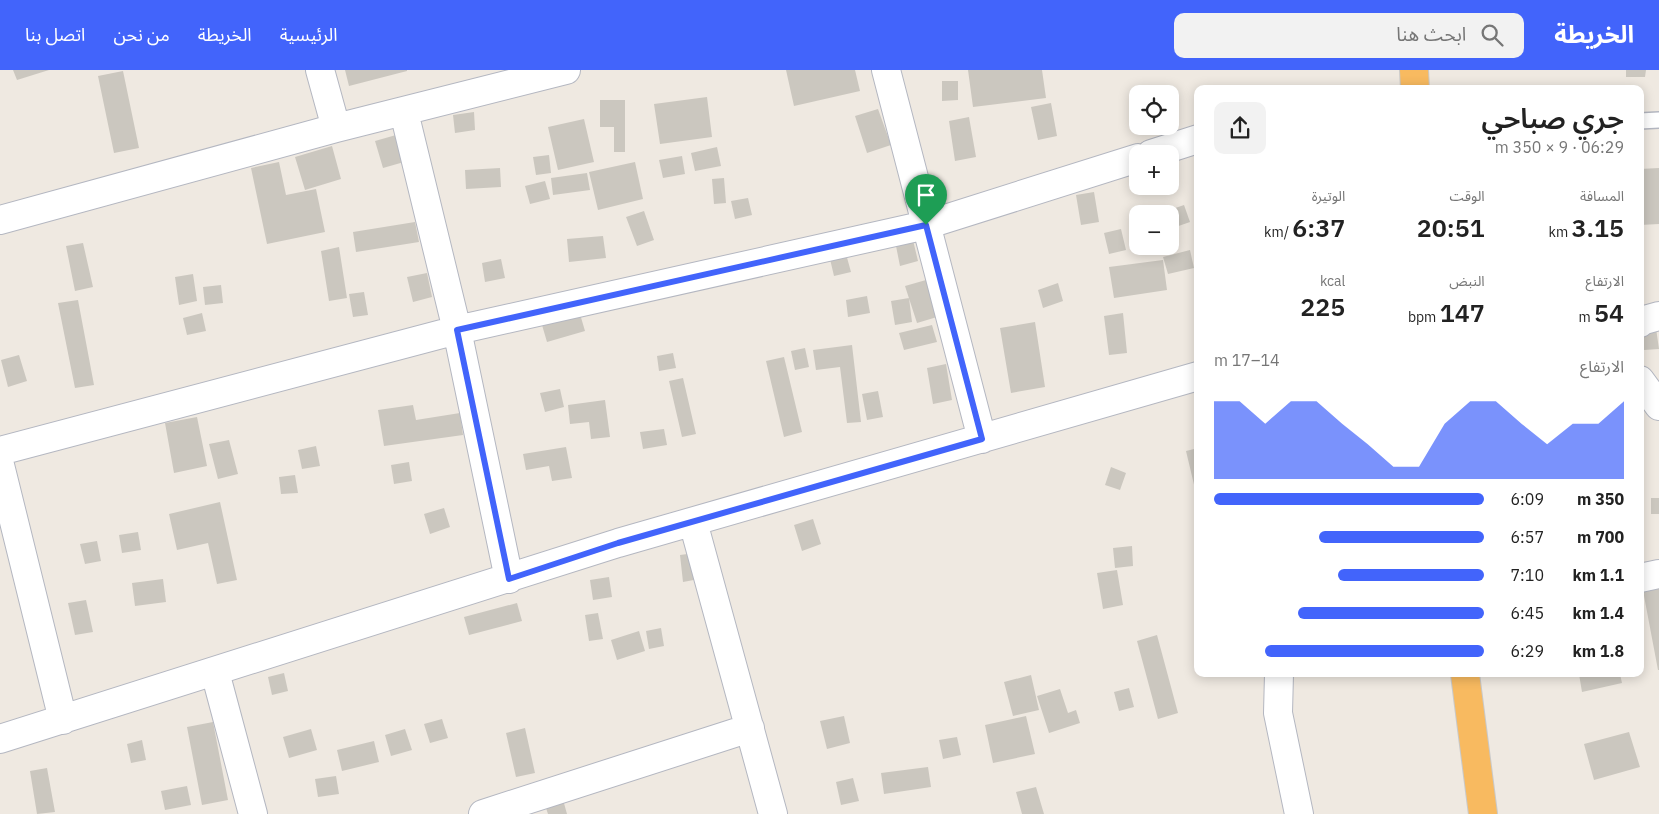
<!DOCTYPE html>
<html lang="ar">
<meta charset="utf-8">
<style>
body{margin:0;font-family:"IBM Plex Sans","Noto Sans Arabic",sans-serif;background:#f2f2f2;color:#222;direction:rtl;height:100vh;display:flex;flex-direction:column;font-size:19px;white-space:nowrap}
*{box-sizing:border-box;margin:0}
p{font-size:16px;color:#767676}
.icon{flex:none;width:28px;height:28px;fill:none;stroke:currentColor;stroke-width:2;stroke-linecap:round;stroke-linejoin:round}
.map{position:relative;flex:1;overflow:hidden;direction:ltr}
.sheet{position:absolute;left:1194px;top:15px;width:450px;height:592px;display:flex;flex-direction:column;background:#fff;border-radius:10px;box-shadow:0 2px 12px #0003;direction:rtl}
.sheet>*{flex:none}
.buttons{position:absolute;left:1129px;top:15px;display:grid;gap:10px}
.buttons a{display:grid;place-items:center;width:50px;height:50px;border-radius:10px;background:#fff;box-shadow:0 2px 12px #0003;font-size:25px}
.pin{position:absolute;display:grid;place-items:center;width:42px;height:42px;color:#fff;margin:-51px -21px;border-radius:50% 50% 50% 0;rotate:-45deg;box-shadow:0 0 5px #0007}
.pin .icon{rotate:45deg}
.round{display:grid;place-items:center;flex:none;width:52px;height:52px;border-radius:10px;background:#f2f2f2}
.headline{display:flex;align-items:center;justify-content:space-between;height:85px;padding:0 20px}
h1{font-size:28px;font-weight:600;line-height:38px}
.figures{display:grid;grid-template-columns:repeat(3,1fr);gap:8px;height:85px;padding:5px 20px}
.figures div{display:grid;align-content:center}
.figures b{font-size:25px;font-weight:600}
.figures small{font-size:14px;font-weight:400}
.figures p{font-size:14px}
.chart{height:140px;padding:10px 20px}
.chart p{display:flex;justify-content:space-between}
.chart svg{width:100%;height:90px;margin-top:5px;fill:#4264fb;opacity:.7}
ul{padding:0 20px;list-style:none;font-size:16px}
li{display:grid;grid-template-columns:80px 60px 1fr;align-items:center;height:38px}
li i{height:12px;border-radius:6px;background:#4264fb}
header{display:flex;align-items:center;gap:30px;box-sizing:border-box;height:70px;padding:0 25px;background:#4264fb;color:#fff}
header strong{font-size:24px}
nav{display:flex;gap:28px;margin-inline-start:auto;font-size:18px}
.search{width:350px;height:45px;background:#f2f2f2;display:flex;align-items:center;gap:12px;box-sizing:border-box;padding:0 18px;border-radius:10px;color:#767676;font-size:19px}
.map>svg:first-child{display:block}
</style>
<header>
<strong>الخريطة</strong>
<div class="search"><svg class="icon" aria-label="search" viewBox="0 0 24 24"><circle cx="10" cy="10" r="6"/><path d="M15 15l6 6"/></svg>ابحث هنا</div>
<nav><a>الرئيسية</a><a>الخريطة</a><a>من نحن</a><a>اتصل بنا</a></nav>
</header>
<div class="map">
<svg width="1659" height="744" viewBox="0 0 1659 744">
<rect width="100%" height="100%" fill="#efe9e1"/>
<!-- building -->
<path fill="#cbc7bf" d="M 13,0 L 49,0 L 17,10 Z
M 345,0 L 407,0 L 407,1 L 349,16 Z
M 786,0 L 855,0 L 860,21 L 794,36 Z
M 968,0 L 1042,0 L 1046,28 L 973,37 Z
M 1626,0 L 1646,0 L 1645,7 L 1626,7 Z
M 123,1 L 139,78 L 114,83 L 98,6 Z
M 942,11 L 958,11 L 958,30 L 942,31 Z
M 707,27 L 712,67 L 660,74 L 654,34 Z
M 600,30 L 625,30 L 625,82 L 614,82 L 614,57 L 600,57 Z
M 1051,33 L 1057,66 L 1038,70 L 1031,37 Z
M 878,39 L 891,75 L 867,83 L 855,46 Z
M 474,42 L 475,60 L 455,63 L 453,45 Z
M 969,47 L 976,87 L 955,91 L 949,51 Z
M 584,49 L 594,92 L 558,100 L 548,57 Z
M 396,65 L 404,92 L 383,98 L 375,71 Z
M 332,76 L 341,109 L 305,120 L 295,87 Z
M 717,77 L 721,96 L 695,101 L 691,83 Z
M 549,85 L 551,103 L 536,105 L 533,87 Z
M 682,86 L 685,104 L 663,108 L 659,90 Z
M 279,92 L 286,125 L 316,119 L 325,162 L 267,174 L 251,98 Z
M 635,92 L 643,129 L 598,140 L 589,102 Z
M 500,98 L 501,117 L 466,119 L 465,100 Z
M 1659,98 L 1659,154 L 1640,155 L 1640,99 Z
M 587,103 L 590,120 L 553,125 L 551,108 Z
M 724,108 L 726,133 L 714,134 L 712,109 Z
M 545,111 L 550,129 L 530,134 L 525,116 Z
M 1094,122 L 1099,152 L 1081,155 L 1076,125 Z
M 748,128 L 752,145 L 735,149 L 731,131 Z
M 1184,135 L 1190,152 L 1170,159 L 1170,144 L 1161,143 Z
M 644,141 L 654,170 L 637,176 L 626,147 Z
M 415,152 L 419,172 L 356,182 L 353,162 Z
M 1121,159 L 1126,180 L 1109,184 L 1104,163 Z
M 603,166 L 606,188 L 569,192 L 567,169 Z
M 912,166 L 918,191 L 900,196 L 895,171 Z
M 83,173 L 93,217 L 75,221 L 66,176 Z
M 339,177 L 347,228 L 329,231 L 321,181 Z
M 1190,180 L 1194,198 L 1168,204 L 1163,187 Z
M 846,184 L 851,202 L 834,206 L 830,189 Z
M 501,189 L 505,208 L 485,212 L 482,193 Z
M 1163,190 L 1167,220 L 1114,228 L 1109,197 Z
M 427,203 L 432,227 L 413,232 L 407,207 Z
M 193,204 L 197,231 L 179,235 L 175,207 Z
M 926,210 L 937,247 L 917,253 L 905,216 Z
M 1058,213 L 1063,231 L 1043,238 L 1038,220 Z
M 221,215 L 223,233 L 205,235 L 203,217 Z
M 364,222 L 368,245 L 353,247 L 349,224 Z
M 867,226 L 870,243 L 848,247 L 846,230 Z
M 909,228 L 912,252 L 895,255 L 891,231 Z
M 78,230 L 94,315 L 75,318 L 58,233 Z
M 202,243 L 206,261 L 187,265 L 183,248 Z
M 1123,243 L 1127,283 L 1109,285 L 1104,246 Z
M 580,244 L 585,261 L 547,272 L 542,255 Z
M 1035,252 L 1045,317 L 1011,323 L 1000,258 Z
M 932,255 L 937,272 L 904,280 L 899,263 Z
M 1656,258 L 1659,279 L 1644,280 L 1641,260 Z
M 852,275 L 861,352 L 847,353 L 840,297 L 816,300 L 813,280 Z
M 805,278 L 809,297 L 795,300 L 791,281 Z
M 673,283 L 676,298 L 659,301 L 657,286 Z
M 19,285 L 27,311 L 8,317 L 1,290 Z
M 784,287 L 802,362 L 784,367 L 766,291 Z
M 946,294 L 952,330 L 933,334 L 927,298 Z
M 683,308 L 696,364 L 682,367 L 669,311 Z
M 560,319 L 564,337 L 545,342 L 540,323 Z
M 878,321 L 883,347 L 867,350 L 862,324 Z
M 605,330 L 610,367 L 591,369 L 589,352 L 570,354 L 568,335 Z
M 413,335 L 416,350 L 460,343 L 463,365 L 384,376 L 378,340 Z
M 197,347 L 207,396 L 174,403 L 165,353 Z
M 664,359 L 667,375 L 643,379 L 640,362 Z
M 229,370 L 238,404 L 218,409 L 209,374 Z
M 316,376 L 320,396 L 302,399 L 298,380 Z
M 566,377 L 572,408 L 552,411 L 549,396 L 526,400 L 523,384 Z
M 1198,378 L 1198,422 L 1196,423 L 1186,381 Z
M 409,392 L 412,411 L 394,414 L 391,395 Z
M 1111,397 L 1126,403 L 1120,420 L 1105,415 Z
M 295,405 L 298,423 L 281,424 L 279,407 Z
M 1651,428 L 1659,428 L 1659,444 L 1651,444 Z
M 220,432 L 237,510 L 217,514 L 208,473 L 177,480 L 169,444 Z
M 444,438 L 450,457 L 430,464 L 424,444 Z
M 813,449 L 821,474 L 802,481 L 794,455 Z
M 138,462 L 141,480 L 122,483 L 119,465 Z
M 97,471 L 101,491 L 85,494 L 80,474 Z
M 1132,476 L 1133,496 L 1115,498 L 1113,478 Z
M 695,483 L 699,509 L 683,512 L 680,485 Z
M 1117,500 L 1123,535 L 1103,539 L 1097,503 Z
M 609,507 L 612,527 L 593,530 L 590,510 Z
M 1659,507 L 1659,600 L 1658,600 L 1641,510 Z
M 163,509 L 166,532 L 135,536 L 132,513 Z
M 86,530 L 93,562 L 75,565 L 68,533 Z
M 517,533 L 522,551 L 469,565 L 464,547 Z
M 598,543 L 603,569 L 589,571 L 585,545 Z
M 661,558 L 664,576 L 649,579 L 646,561 Z
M 639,561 L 645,581 L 617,590 L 611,570 Z
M 1157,565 L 1178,643 L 1158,649 L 1137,571 Z
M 284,603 L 288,621 L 272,625 L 268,607 Z
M 1579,604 L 1620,604 L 1622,613 L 1582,622 Z
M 1031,605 L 1039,640 L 1013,646 L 1004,612 Z
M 1129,618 L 1134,637 L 1119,641 L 1114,622 Z
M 1060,619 L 1068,643 L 1076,640 L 1080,653 L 1049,663 L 1037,626 Z
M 844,646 L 850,673 L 827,679 L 820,651 Z
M 1026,646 L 1035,684 L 993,693 L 985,655 Z
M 442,649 L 448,668 L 430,673 L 424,654 Z
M 213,652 L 228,730 L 202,735 L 187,657 Z
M 525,658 L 535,703 L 516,707 L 506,663 Z
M 311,659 L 317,680 L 289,688 L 283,667 Z
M 405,659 L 412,680 L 391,686 L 385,665 Z
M 1629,662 L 1640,697 L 1594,710 L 1584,674 Z
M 957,667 L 961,685 L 943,689 L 939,670 Z
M 142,670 L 146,690 L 131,693 L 127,674 Z
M 374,671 L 379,692 L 342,701 L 337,680 Z
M 928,697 L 931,717 L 884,724 L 881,703 Z
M 47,698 L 55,742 L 37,744 L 30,701 Z
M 336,706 L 339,724 L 318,727 L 315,709 Z
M 853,708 L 859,731 L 841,735 L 836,712 Z
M 187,716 L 191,735 L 165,740 L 161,721 Z
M 1036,717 L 1044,744 L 1022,744 L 1016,722 Z
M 562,726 L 567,744 L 548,744 L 544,732 Z"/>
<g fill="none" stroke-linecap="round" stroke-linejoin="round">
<defs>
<path id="service" d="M 1640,51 L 1659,50"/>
<path id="minor" d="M 320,0 L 336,58
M 886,0 L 982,369
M 404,42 L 457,260 L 509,509
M 1151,84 L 1198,69
M 0,150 L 336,58 L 566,0
M 1640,253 L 1641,251 L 1659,246
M 1640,310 L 1659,336
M 0,381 L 457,260 L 926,155 L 1138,88
M 0,395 L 63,650
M 693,452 L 773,744
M 1640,508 L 1659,504
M 215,602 L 253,744
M 1279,604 L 1278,643 L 1299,744
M 0,669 L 618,473 L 1198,306
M 483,744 L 750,658"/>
<path id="trunk" d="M 1414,0 L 1415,19
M 1465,604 L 1483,744"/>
</defs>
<!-- service casing -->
<use href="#service" stroke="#b4b7c1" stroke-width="18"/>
<!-- minor casing -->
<use href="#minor" stroke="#b4b7c1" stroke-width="30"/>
<!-- trunk casing -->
<use href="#trunk" stroke="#c9c9c9" stroke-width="30"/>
<!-- service -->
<use href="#service" stroke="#fff" stroke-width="15"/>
<!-- minor -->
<use href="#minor" stroke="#fff" stroke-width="28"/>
<!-- trunk -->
<use href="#trunk" stroke="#f8ba60" stroke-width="28"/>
</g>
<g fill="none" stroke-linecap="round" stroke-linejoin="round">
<defs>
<path id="route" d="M 926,155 L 982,369 L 618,473 L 509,509 L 457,260 Z"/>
</defs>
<!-- route casing -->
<use href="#route" stroke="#fff" stroke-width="10"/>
<!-- route -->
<use href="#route" stroke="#4264fb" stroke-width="6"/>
</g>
</svg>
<div class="buttons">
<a><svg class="icon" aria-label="locate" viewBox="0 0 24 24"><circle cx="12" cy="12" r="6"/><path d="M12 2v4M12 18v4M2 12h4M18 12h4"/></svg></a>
<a>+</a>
<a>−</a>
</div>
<div class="pin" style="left:926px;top:155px;background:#1e9e55"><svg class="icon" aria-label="arrive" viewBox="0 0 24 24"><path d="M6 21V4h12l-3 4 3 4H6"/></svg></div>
<section class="sheet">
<div class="headline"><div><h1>جري صباحي</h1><p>06:29 · 9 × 350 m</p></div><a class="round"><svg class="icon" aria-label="share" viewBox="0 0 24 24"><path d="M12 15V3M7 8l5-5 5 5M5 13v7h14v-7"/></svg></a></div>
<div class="figures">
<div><p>المسافة</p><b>3.15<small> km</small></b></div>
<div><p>الوقت</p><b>20:51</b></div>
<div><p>الوتيرة</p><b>6:37<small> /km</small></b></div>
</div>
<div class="figures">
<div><p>الارتفاع</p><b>54<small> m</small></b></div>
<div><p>النبض</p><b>147<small> bpm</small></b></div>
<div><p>kcal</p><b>225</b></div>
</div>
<div class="chart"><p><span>الارتفاع</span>14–17 m</p>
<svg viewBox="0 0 160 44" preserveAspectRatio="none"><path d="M0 44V6L10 6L20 17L30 6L40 6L50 17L60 27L70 38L80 38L90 17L100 6L110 6L120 17L130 27L140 17L150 17L160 6V44z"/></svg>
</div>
<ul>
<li><b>350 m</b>6:09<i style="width:100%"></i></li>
<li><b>700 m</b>6:57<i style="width:61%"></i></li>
<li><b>1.1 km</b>7:10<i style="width:54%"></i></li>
<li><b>1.4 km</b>6:45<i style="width:69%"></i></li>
<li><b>1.8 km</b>6:29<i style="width:81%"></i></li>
</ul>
</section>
</div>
